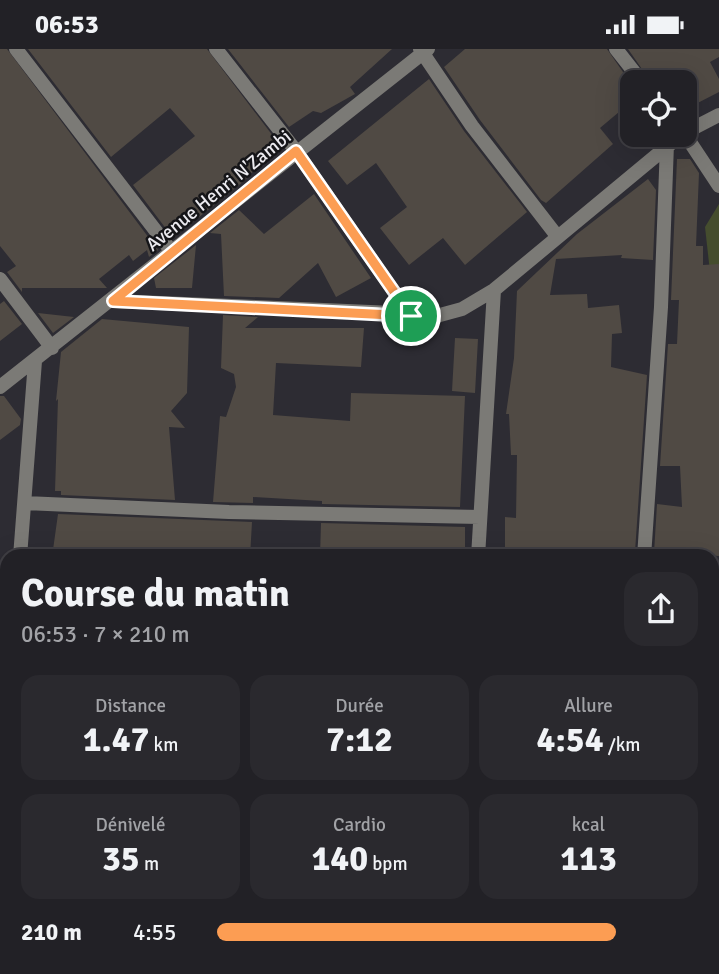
<!DOCTYPE html>
<html lang="fr">
<meta charset="utf-8">
<style>
body{margin:0;font-family:Signika,sans-serif;background:#2a292e;color:#f1f3f6;height:100vh;display:flex;flex-direction:column;font-size:26px;white-space:nowrap}
*{box-sizing:border-box;margin:0}
p{font-size:23px;color:#a2a3a7}
.icon{flex:none;width:38px;height:38px;fill:none;stroke:currentColor;stroke-width:2;stroke-linecap:round;stroke-linejoin:round}
.map{position:relative;flex:1;overflow:hidden}
.side{position:absolute;left:0px;top:500px;width:719px;height:425px;display:flex;flex-direction:column;background:#222126;border-radius:21px 21px 0 0;box-shadow:0 7px 28px #0002,0 0 0 2px #3f3e43}
.side>*{flex:none}
.buttons{position:absolute;left:620px;top:21px;display:grid;gap:14px}
.buttons a{display:grid;place-items:center;width:77px;height:77px;border-radius:14px;background:#222126;box-shadow:0 7px 28px #0002,0 0 0 2px #3f3e43;font-size:35px}
.pin{position:absolute;display:grid;place-items:center;width:60px;height:60px;color:#fff;margin:-30px;border:4px solid #fff;border-radius:50%;box-shadow:0 2px 7px #0007}
.round{display:grid;place-items:center;flex:none;width:74px;height:74px;border-radius:21px;background:#2a292e}
.summary{display:flex;align-items:center;justify-content:space-between;height:119px;padding:0 21px}
h1{font-size:38px;font-weight:800;line-height:52px}
.metrics{display:grid;grid-template-columns:repeat(3,1fr);gap:10px;height:119px;padding:7px 21px}
.metrics div{display:grid;align-content:center;border-radius:18px;background:#2a292e;text-align:center}
.metrics b{font-size:35px;font-weight:800}
.metrics small{font-size:19px;font-weight:400}
.metrics p{font-size:19px}
ul{padding:0 21px;list-style:none;font-size:23px}
li{display:grid;grid-template-columns:112px 84px 1fr;align-items:center;height:52px}
li i{height:18px;border-radius:9px;background:#fc9d53}
.status{display:flex;justify-content:space-between;align-items:center;height:49px;padding:0 35px;background:#222126;direction:ltr}
.status svg{height:19px;fill:currentColor}
.map>svg:first-child{display:block}
</style>
<div class="status"><b>06:53</b><svg viewBox="0 0 49 12"><path d="M0 12V9h3v3zM5 12V6h3v6zM10 12V3h3v9zM15 12V0h3v12zM26 1h20v11H26zM47 4h2v5h-2z"/></svg></div>
<div class="map">
<svg width="719" height="925" viewBox="0 0 719 925">
<rect width="100%" height="100%" fill="#2d2c33"/>
<!-- green -->
<path fill="#454d2e" d="M 719,155 L 719,225 L 710,223 L 705,178 Z"/>
<!-- building -->
<path fill="#504a44" d="M 0,0 L 7,0 L 158,201 L 149,208 L 147,201 L 133,212 L 129,206 L 99,230 L 107,239 L 22,239 L 22,243 L 7,223 L 16,217 L 0,197 Z
M 28,0 L 207,0 L 279,95 L 244,132 L 173,189 L 133,136 L 195,87 L 170,59 L 111,108 Z
M 228,0 L 392,0 L 350,38 L 355,45 L 321,64 L 313,62 L 289,78 Z
M 465,0 L 607,0 L 632,36 L 632,52 L 600,79 L 613,95 L 546,154 L 541,151 L 480,71 L 444,18 Z
M 628,0 L 719,0 L 719,8 L 710,13 L 719,30 L 719,43 L 684,61 L 684,33 L 651,33 Z
M 429,30 L 464,82 L 527,163 L 465,216 L 443,189 L 409,216 L 380,179 L 407,158 L 376,114 L 347,136 L 328,112 Z
M 677,110 L 690,110 L 699,124 L 696,197 L 703,197 L 703,216 L 719,215 L 719,507 L 654,504 L 657,455 L 682,458 L 680,417 L 660,417 L 668,295 L 677,295 L 679,251 L 671,251 Z
M 648,130 L 656,141 L 653,211 L 621,209 L 622,206 L 556,210 L 550,246 L 587,245 L 588,259 L 619,256 L 622,284 L 612,285 L 611,318 L 647,326 L 635,503 L 614,502 L 618,508 L 505,506 L 505,468 L 516,469 L 517,406 L 511,406 L 509,365 L 506,365 L 514,309 L 517,242 L 577,185 Z
M 314,145 L 371,229 L 336,248 L 318,214 L 279,249 L 224,247 L 221,185 L 210,184 L 239,161 L 264,185 Z
M 196,196 L 192,239 L 156,239 L 154,229 Z
M 4,252 L 22,275 L 0,292 L 0,255 Z
M 38,264 L 74,268 L 53,284 Z
M 223,266 L 258,268 L 245,279 L 364,279 L 361,318 L 276,314 L 273,366 L 350,372 L 351,344 L 465,347 L 460,458 L 322,455 L 322,452 L 253,448 L 253,454 L 213,453 L 220,367 L 226,368 L 236,338 L 234,325 L 221,319 Z
M 102,270 L 189,278 L 187,344 L 171,362 L 185,379 L 169,378 L 175,451 L 61,446 L 61,442 L 55,442 L 58,350 L 56,352 L 61,303 Z
M 455,289 L 478,290 L 475,344 L 452,342 Z
M 0,347 L 4,347 L 21,370 L 20,376 L 0,391 Z
M 58,465 L 252,473 L 250,508 L 52,508 Z
M 321,474 L 465,478 L 465,508 L 320,508 Z"/>
<g fill="none" stroke-linecap="round" stroke-linejoin="round">
<!-- street -->
<path stroke="#7b7a76" stroke-width="14" d="M 16,0 L 172,203
M 216,0 L 296,102 L 411,267
M 420,0 L 472,77 L 557,187
M 616,0 L 642,33
M 684,84 L 719,137
M 684,84 L 719,66
M 0,230 L 52,299
M 113,252 L 440,266 L 462,260 L 494,241 L 681,86
M 0,338 L 428,0
M 25,454 L 229,463 L 480,468
M 20,508 L 35,312
M 478,508 L 494,241
M 644,508 L 661,258 L 667,95
M 5,729 L 7,689
M 137,925 L 137,919
M 454,925 L 454,919
M 627,925 L 627,919"/>
<!-- secondary -->
<path stroke="#a8a6a0" stroke-width="14" d="M 0,729 L 7,729
M 712,759 L 719,759"/>
</g>
<g fill="none" stroke-linecap="round" stroke-linejoin="round">
<defs>
<path id="route" d="M 296,102 L 411,267 L 113,252 Z"/>
</defs>
<!-- route casing -->
<use href="#route" stroke="#fff" stroke-width="14"/>
<!-- route -->
<use href="#route" stroke="#fc9d53" stroke-width="9"/>
</g>
<g text-anchor="middle" stroke-width="5" stroke-linejoin="round" paint-order="stroke">
<!-- street labels -->
<g font-size="19" fill="#ebeaef" stroke="#151518">
<text transform="translate(218 141) rotate(-39)" y="7">Avenue Henri N'Zambi</text>
</g>
</g>
</svg>
<div class="buttons">
<a><svg class="icon" aria-label="locate" viewBox="0 0 24 24"><circle cx="12" cy="12" r="6"/><path d="M12 2v4M12 18v4M2 12h4M18 12h4"/></svg></a>
</div>
<div class="pin" style="left:411px;top:267px;background:#1e9e55"><svg class="icon" aria-label="arrive" viewBox="0 0 24 24"><path d="M6 21V4h12l-3 4 3 4H6"/></svg></div>
<section class="side">
<div class="summary"><div><h1>Course du matin</h1><p>06:53 · 7 × 210 m</p></div><a class="round"><svg class="icon" aria-label="share" viewBox="0 0 24 24"><path d="M12 15V3M7 8l5-5 5 5M5 13v7h14v-7"/></svg></a></div>
<div class="metrics">
<div><p>Distance</p><b>1.47<small> km</small></b></div>
<div><p>Durée</p><b>7:12</b></div>
<div><p>Allure</p><b>4:54<small> /km</small></b></div>
</div>
<div class="metrics">
<div><p>Dénivelé</p><b>35<small> m</small></b></div>
<div><p>Cardio</p><b>140<small> bpm</small></b></div>
<div><p>kcal</p><b>113</b></div>
</div>
<ul>
<li><b>210 m</b>4:55<i style="width:83%"></i></li>
</ul>
</section>
</div>
